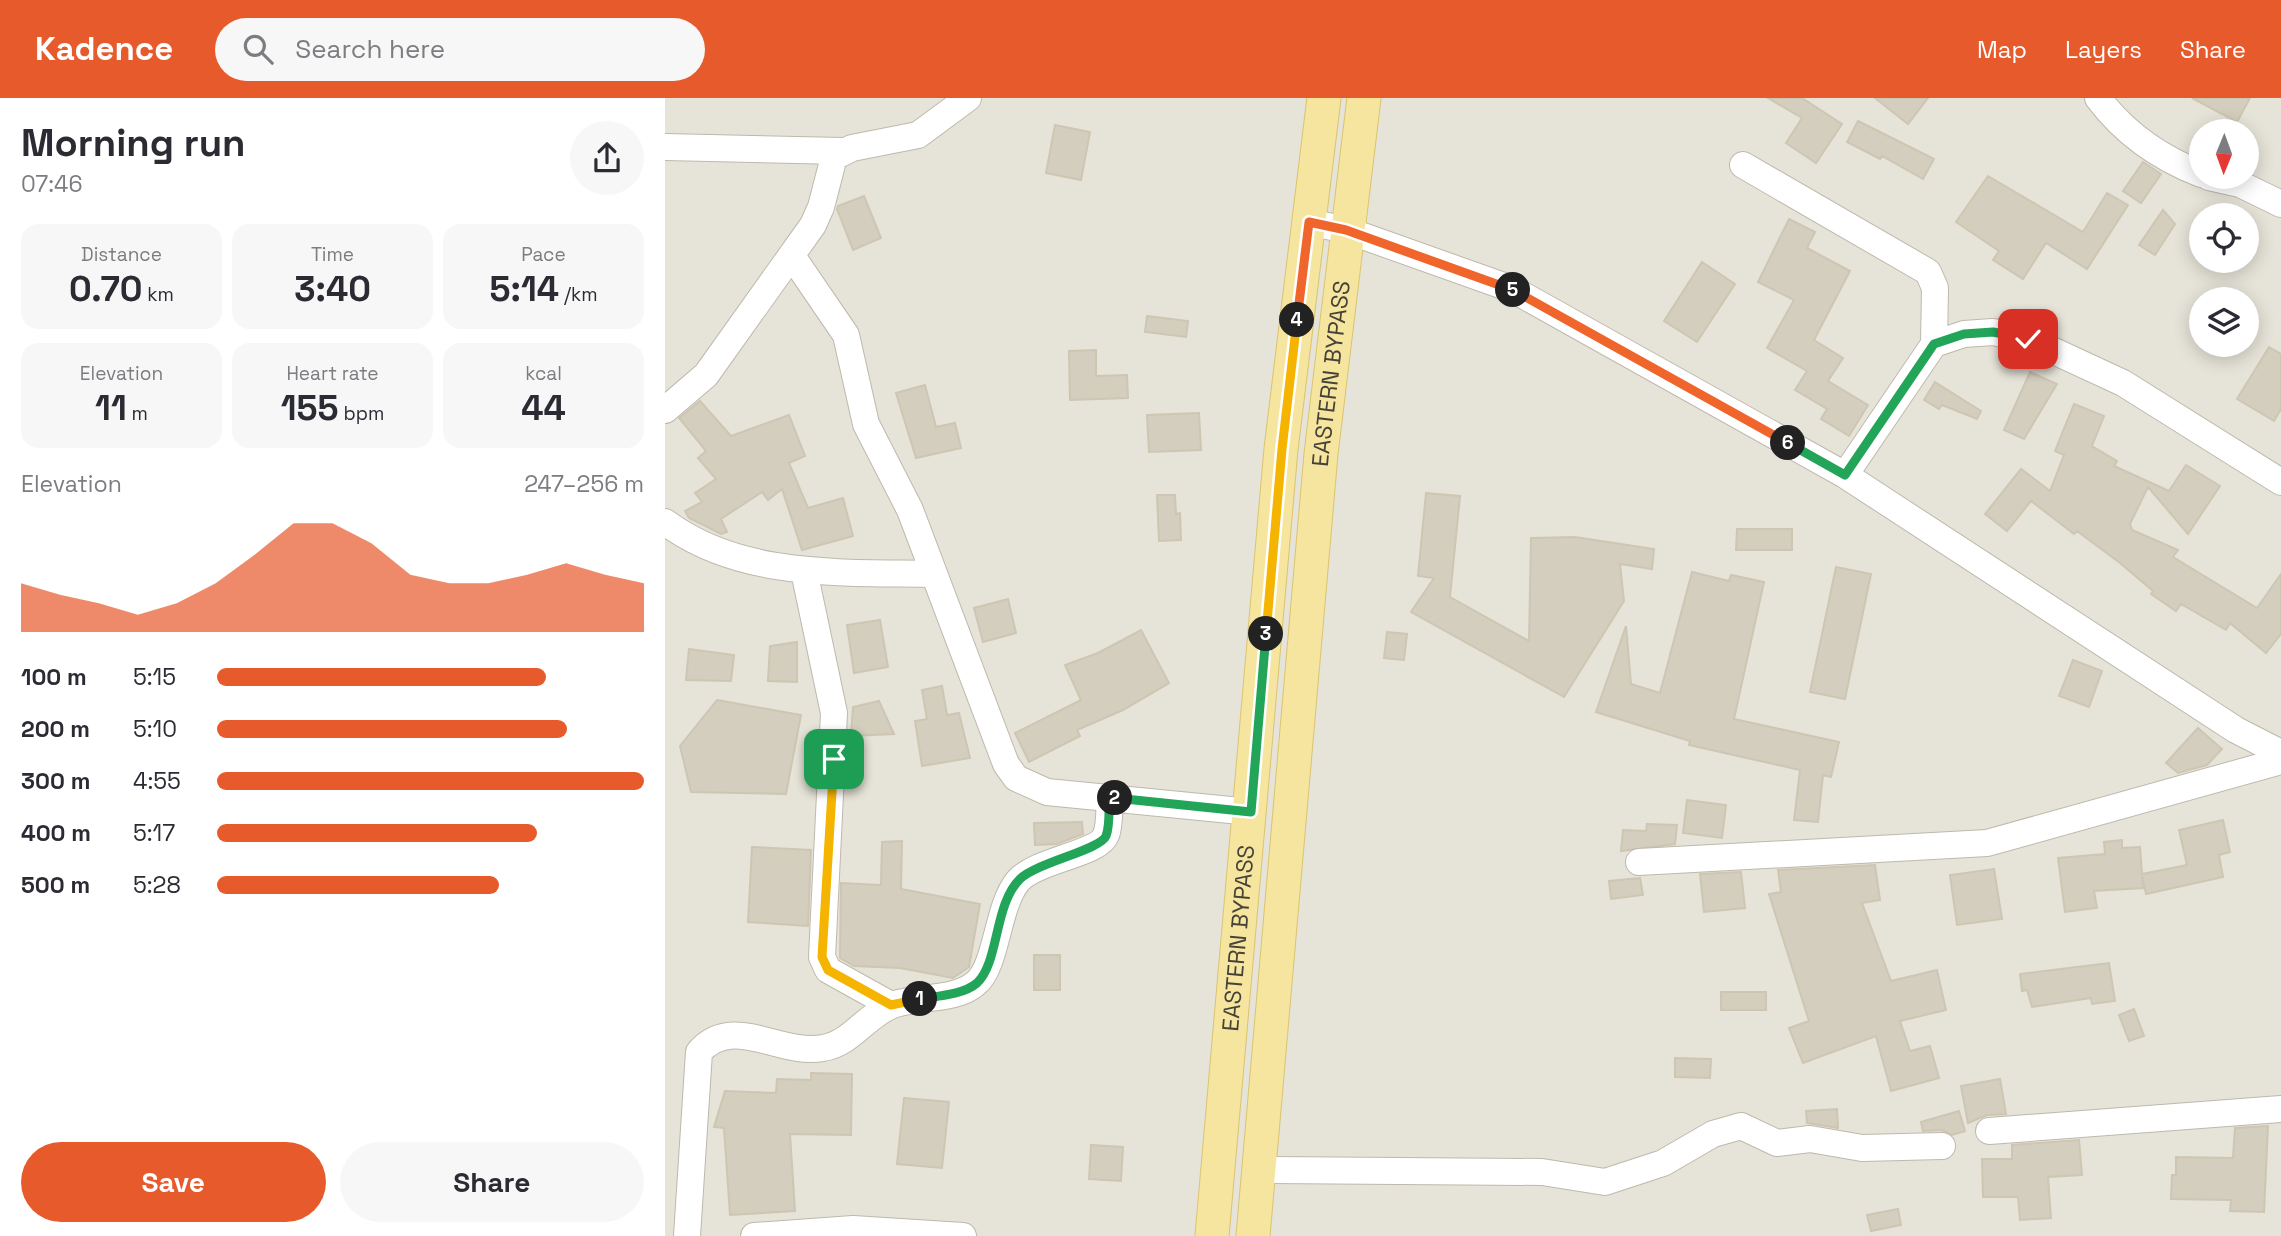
<!DOCTYPE html>
<meta charset="utf-8">
<style>
body{margin:0;font-family:"Space Grotesk",sans-serif;background:#f7f7f7;color:#2b2b33;height:100vh;display:flex;flex-direction:column;font-size:26px;white-space:nowrap}
*{box-sizing:border-box;margin:0}
p{font-size:23px;color:#7c7c81}
.icon{flex:none;width:38px;height:38px;fill:none;stroke:currentColor;stroke-width:2;stroke-linecap:round;stroke-linejoin:round}
.map{position:relative;flex:1;overflow:hidden}
.details{display:flex;flex-direction:column;background:#fff;width:665px}
.details>*{flex:none}
.needle{width:46px;rotate:181deg}
.buttons{position:absolute;left:1524px;top:21px;display:grid;gap:14px}
.buttons a{display:grid;place-items:center;width:70px;height:70px;border-radius:50%;background:#fff;box-shadow:0 4px 18px #0003;font-size:35px}
.pin{position:absolute;display:grid;place-items:center;width:60px;height:60px;color:#fff;margin:-30px;border-radius:14px;box-shadow:0 4px 10px #0006}
.km{position:absolute;width:35px;height:35px;margin:-18px;border-radius:50%;background:#222;color:#fff;font-size:19px;line-height:35px;text-align:center}
.round{display:grid;place-items:center;flex:none;width:74px;height:74px;border-radius:37px;background:#f7f7f7}
.headline{display:flex;align-items:center;justify-content:space-between;height:119px;padding:0 21px}
h1{font-size:38px;font-weight:800;line-height:52px}
.figures{display:grid;grid-template-columns:repeat(3,1fr);gap:10px;height:119px;padding:7px 21px}
.figures div{display:grid;align-content:center;border-radius:18px;background:#f7f7f7;text-align:center}
.figures b{font-size:35px;font-weight:800}
.figures small{font-size:19px;font-weight:400}
.figures p{font-size:19px}
.chart{height:196px;padding:14px 21px}
.chart p{display:flex;justify-content:space-between}
.chart svg{width:100%;height:126px;margin-top:7px;fill:#e75a2c;opacity:.7}
.button{display:flex;gap:14px;margin-top:auto;padding:14px 21px}
.button a{flex:1;height:80px;border-radius:42px;background:#e75a2c;color:#fff;font-size:28px;font-weight:800;line-height:80px;text-align:center}
.button a+a{background:#f7f7f7;color:#2b2b33}
ul{padding:0 21px;list-style:none;font-size:23px}
li{display:grid;grid-template-columns:112px 84px 1fr;align-items:center;height:52px}
li i{height:18px;border-radius:9px;background:#e75a2c}
header{display:flex;align-items:center;gap:42px;box-sizing:border-box;height:98px;padding:0 35px;background:#e75a2c;color:#fff}
header strong{font-size:33px}
nav{display:flex;gap:38px;margin-inline-start:auto;font-size:24px}
.search{width:490px;height:63px;background:#f7f7f7;display:flex;align-items:center;gap:18px;box-sizing:border-box;padding:0 24px;border-radius:38px;color:#7c7c81;font-size:26px}
main{display:flex;flex:1;min-height:0}
.map>svg:first-child{display:block}
</style>
<header>
<strong>Kadence</strong>
<div class="search"><svg class="icon" aria-label="search" viewBox="0 0 24 24"><circle cx="10" cy="10" r="6"/><path d="M15 15l6 6"/></svg>Search here</div>
<nav><a>Map</a><a>Layers</a><a>Share</a></nav>
</header>
<main>
<section class="details">
<div class="headline"><div><h1>Morning run</h1><p>07:46</p></div><a class="round"><svg class="icon" aria-label="share" viewBox="0 0 24 24"><path d="M12 15V3M7 8l5-5 5 5M5 13v7h14v-7"/></svg></a></div>
<div class="figures">
<div><p>Distance</p><b>0.70<small> km</small></b></div>
<div><p>Time</p><b>3:40</b></div>
<div><p>Pace</p><b>5:14<small> /km</small></b></div>
</div>
<div class="figures">
<div><p>Elevation</p><b>11<small> m</small></b></div>
<div><p>Heart rate</p><b>155<small> bpm</small></b></div>
<div><p>kcal</p><b>44</b></div>
</div>
<div class="chart"><p><span>Elevation</span>247–256 m</p>
<svg viewBox="0 0 160 44" preserveAspectRatio="none"><path d="M0 44V27L10 31L20 34L30 38L40 34L50 27L60 17L70 6L80 6L90 13L100 24L110 27L120 27L130 24L140 20L150 24L160 27V44z"/></svg>
</div>
<ul>
<li><b>100 m</b>5:15<i style="width:77%"></i></li>
<li><b>200 m</b>5:10<i style="width:82%"></i></li>
<li><b>300 m</b>4:55<i style="width:100%"></i></li>
<li><b>400 m</b>5:17<i style="width:75%"></i></li>
<li><b>500 m</b>5:28<i style="width:66%"></i></li>
</ul>
<div class="button"><a>Save</a><a>Share</a></div>
</section>
<div class="map">
<svg width="1616" height="1138" viewBox="0 0 1616 1138">
<rect width="100%" height="100%" fill="#f3f1e9"/>
<!-- residential -->
<path fill="#e6e3d8" fill-rule="evenodd" d="M 0,0 L 1616,0 L 1616,1138 L 0,1138 ZM 1536,33 L 1582,33 L 1582,79 L 1536,79 ZM 1536,117 L 1582,117 L 1582,163 L 1536,163 ZM 1536,201 L 1582,201 L 1582,247 L 1536,247 Z"/>
<!-- building -->
<path fill="#d4cebf" stroke="#cec6b3" stroke-width="2" d="M 1103,0 L 1137,0 L 1177,26 L 1151,65 L 1121,45 L 1137,20 Z
M 1210,0 L 1263,0 L 1243,26 Z
M 1527,0 L 1585,0 L 1572,24 Z
M 1193,23 L 1269,61 L 1258,81 L 1217,58 L 1215,61 L 1182,44 Z
M 390,27 L 425,34 L 416,82 L 381,75 Z
M 1478,64 L 1496,76 L 1476,105 L 1458,93 Z
M 1323,78 L 1418,134 L 1442,95 L 1463,107 L 1422,171 L 1381,145 L 1358,181 L 1328,162 L 1334,153 L 1291,124 Z
M 199,98 L 216,140 L 188,152 L 172,111 L 173,108 Z
M 1498,112 L 1510,126 L 1490,157 L 1474,147 Z
M 1124,121 L 1150,134 L 1142,150 L 1185,173 L 1149,242 L 1178,260 L 1163,283 L 1203,307 L 1184,338 L 1156,321 L 1162,311 L 1130,292 L 1142,273 L 1102,250 L 1129,202 L 1093,184 Z
M 1037,164 L 1070,186 L 1032,244 L 999,223 Z
M 482,218 L 523,223 L 521,239 L 480,234 Z
M 1604,249 L 1616,256 L 1616,311 L 1609,323 L 1572,301 Z
M 431,252 L 431,278 L 462,277 L 463,300 L 405,302 L 404,253 Z
M 1365,274 L 1392,286 L 1359,341 L 1339,332 Z
M 1270,284 L 1316,313 L 1312,321 L 1277,307 L 1274,311 L 1259,302 Z
M 260,287 L 271,329 L 290,325 L 296,350 L 251,360 L 231,295 Z
M 35,303 L 66,338 L 124,317 L 140,358 L 124,365 L 143,410 L 178,400 L 188,438 L 137,452 L 117,391 L 103,402 L 97,394 L 56,421 L 62,434 L 56,436 L 24,420 L 20,413 L 37,404 L 30,395 L 51,381 L 33,360 L 41,353 L 14,320 Z
M 1409,306 L 1439,318 L 1427,348 L 1452,363 L 1449,368 L 1504,393 L 1521,367 L 1555,388 L 1523,436 L 1483,389 L 1465,426 L 1467,432 L 1513,452 L 1508,459 L 1592,510 L 1616,476 L 1616,536 L 1601,555 L 1565,525 L 1561,532 L 1516,506 L 1511,513 L 1486,496 L 1488,493 L 1455,465 L 1412,433 L 1409,436 L 1366,403 L 1342,433 L 1320,416 L 1356,371 L 1385,393 L 1399,357 L 1390,353 Z
M 534,315 L 536,352 L 484,354 L 482,317 Z
M 761,395 L 795,398 L 785,499 L 864,543 L 866,440 L 910,439 L 989,451 L 987,471 L 955,466 L 959,503 L 899,599 L 746,514 L 769,480 L 753,478 Z
M 492,397 L 510,397 L 511,416 L 515,415 L 516,442 L 494,443 Z
M 1072,431 L 1127,431 L 1127,452 L 1071,452 Z
M 1171,469 L 1206,476 L 1180,601 L 1145,594 Z
M 1027,474 L 1064,483 L 1066,477 L 1099,484 L 1069,621 L 1174,644 L 1166,679 L 1158,677 L 1153,724 L 1129,722 L 1135,672 L 1024,647 L 1025,643 L 931,614 L 961,528 L 966,586 L 995,595 Z
M 343,501 L 351,535 L 318,544 L 309,510 Z
M 215,522 L 223,569 L 189,575 L 182,527 Z
M 476,532 L 504,585 L 458,612 L 412,632 L 415,638 L 364,664 L 350,635 L 416,602 L 400,567 L 433,555 Z
M 722,534 L 742,536 L 739,562 L 719,560 Z
M 132,544 L 132,584 L 103,583 L 105,548 Z
M 24,551 L 69,557 L 66,583 L 21,582 Z
M 1408,562 L 1437,573 L 1424,609 L 1394,598 Z
M 277,588 L 282,617 L 294,615 L 305,660 L 257,668 L 250,623 L 262,621 L 257,592 Z
M 52,602 L 136,617 L 121,696 L 26,694 L 15,648 Z
M 214,603 L 229,636 L 186,638 L 188,609 Z
M 1533,630 L 1557,651 L 1542,667 L 1513,675 L 1501,665 Z
M 1022,702 L 1061,707 L 1057,740 L 1018,735 Z
M 1558,722 L 1565,754 L 1554,757 L 1558,779 L 1481,796 L 1477,778 L 1478,790 L 1429,793 L 1432,810 L 1400,814 L 1393,760 L 1440,756 L 1439,744 L 1457,742 L 1457,750 L 1475,749 L 1477,776 L 1522,767 L 1514,732 Z
M 417,724 L 418,736 L 392,746 L 370,747 L 369,725 Z
M 982,726 L 1012,727 L 1010,746 L 956,753 L 958,732 L 981,733 Z
M 237,743 L 236,791 L 315,806 L 304,869 L 288,880 L 235,870 L 189,868 L 175,860 L 176,785 L 216,787 L 217,744 Z
M 87,749 L 146,752 L 143,828 L 83,824 Z
M 1210,767 L 1215,802 L 1197,805 L 1226,883 L 1272,872 L 1281,912 L 1235,923 L 1245,953 L 1265,948 L 1274,980 L 1226,993 L 1211,938 L 1138,965 L 1124,930 L 1144,923 L 1104,796 L 1116,794 L 1113,772 Z
M 1329,771 L 1337,821 L 1292,827 L 1285,777 Z
M 1076,774 L 1080,810 L 1039,814 L 1035,776 Z
M 975,780 L 978,797 L 946,801 L 944,783 Z
M 369,857 L 395,857 L 395,892 L 369,892 Z
M 1444,865 L 1450,903 L 1427,906 L 1426,900 L 1367,909 L 1362,892 L 1357,893 L 1355,876 Z
M 1056,894 L 1101,894 L 1101,912 L 1056,912 Z
M 1469,911 L 1479,938 L 1464,943 L 1454,917 Z
M 1010,960 L 1046,961 L 1045,980 L 1010,979 Z
M 146,975 L 187,976 L 186,1037 L 125,1036 L 130,1113 L 65,1117 L 59,1030 L 49,1029 L 60,993 L 111,995 L 112,981 L 146,982 Z
M 1335,981 L 1341,1016 L 1322,1017 L 1303,1025 L 1296,988 Z
M 239,1000 L 284,1004 L 277,1070 L 232,1066 Z
M 1172,1011 L 1173,1030 L 1142,1025 L 1141,1013 Z
M 1294,1013 L 1300,1033 L 1287,1037 L 1277,1032 L 1258,1033 L 1256,1024 Z
M 1603,1028 L 1599,1114 L 1565,1113 L 1566,1102 L 1506,1101 L 1507,1077 L 1511,1077 L 1511,1059 L 1568,1060 L 1570,1030 Z
M 1414,1042 L 1417,1077 L 1383,1079 L 1386,1120 L 1355,1122 L 1353,1099 L 1318,1099 L 1317,1061 L 1347,1061 L 1347,1047 Z
M 426,1047 L 458,1049 L 456,1083 L 424,1081 Z
M 1233,1111 L 1236,1127 L 1206,1133 L 1202,1117 Z"/>
<g fill="none" stroke-linecap="round" stroke-linejoin="round">
<defs>
<path id="minor" d="M 1433,0 C 1460,36 1495,60 1536,76
M 0,49 L 177,53
M 1078,67 L 1263,174 L 1270,190 L 1269,246 L 1299,236 L 1328,234 L 1363,241 L 1458,285 L 1616,384
M 1544,79 L 1575,86 L 1616,106
M 644,124 L 681,132 L 847,191 L 1180,377 L 1571,632 L 1616,655
M 127,158 L 181,237 L 201,326 L 245,412 L 341,666 L 351,680 L 382,694 L 586,714
M 0,312 L 41,277 L 148,127 L 156,109 L 169,59 L 187,50 L 253,37 L 303,0
M 1180,377 L 1269,246
M 0,424 C 76,481 179,474 269,476
M 139,473 L 169,615 L 157,859 L 163,872 L 226,907
M 974,764 L 1322,745 L 1616,663
M 1324,1033 L 1616,1011
M 594,1072 L 877,1074 L 940,1084 L 998,1065 L 1048,1036 L 1076,1028 L 1112,1045 L 1145,1041 L 1197,1050 L 1277,1048
M 22,1138 L 34,954 C 68,915 114,958 158,950 C 185,946 200,919 225,908 C 250,897 290,904 311,885 C 332,868 332,808 353,783 C 371,762 434,756 441,737 C 445,727 444,711 445,700
M 89,1138 L 188,1131 L 298,1138"/>
<g id="major">
<path id="s1" d="M 547,1138 L 616,351 L 659,0"/>
<path id="s2" d="M 588,1138 L 656,356 L 699,0"/>
</g>
</defs>
<!-- minor casing -->
<use href="#minor" stroke="#beb9ac" stroke-width="28"/>
<!-- major casing -->
<use href="#major" stroke="#dac470" stroke-width="35"/>
<!-- minor -->
<use href="#minor" stroke="#fff" stroke-width="26"/>
<!-- major -->
<use href="#major" stroke="#f6e59f" stroke-width="33"/>
</g>
<g fill="none" stroke-linecap="round" stroke-linejoin="round">
<defs>
<path id="split-1" d="M 169,661 L 157,859 L 163,872 L 226,907 L 255,901"/>
<path id="split-2" d="M 255,901 C 272,898 298,897 312,885 C 334,865 329,806 355,781 C 373,764 435,752 441,738 C 445,728 444,710 444,700 L 450,700"/>
<path id="split-3" d="M 450,700 L 586,714 L 601,536"/>
<path id="split-4" d="M 601,536 L 617,351 L 632,222"/>
<path id="split-5" d="M 632,222 L 644,124 L 681,132 L 848,192"/>
<path id="split-6" d="M 848,192 L 1123,345"/>
<path id="split-7" d="M 1123,345 L 1180,377 L 1269,246 L 1299,236 L 1328,234 L 1363,241"/>
</defs>
<!-- split-1 casing -->
<use href="#split-1" stroke="#fff" stroke-width="14"/>
<!-- split-2 casing -->
<use href="#split-2" stroke="#fff" stroke-width="14"/>
<!-- split-3 casing -->
<use href="#split-3" stroke="#fff" stroke-width="14"/>
<!-- split-4 casing -->
<use href="#split-4" stroke="#fff" stroke-width="14"/>
<!-- split-5 casing -->
<use href="#split-5" stroke="#fff" stroke-width="14"/>
<!-- split-6 casing -->
<use href="#split-6" stroke="#fff" stroke-width="14"/>
<!-- split-7 casing -->
<use href="#split-7" stroke="#fff" stroke-width="14"/>
<!-- split-1 -->
<use href="#split-1" stroke="#f5b400" stroke-width="9"/>
<!-- split-2 -->
<use href="#split-2" stroke="#22a559" stroke-width="9"/>
<!-- split-3 -->
<use href="#split-3" stroke="#22a559" stroke-width="9"/>
<!-- split-4 -->
<use href="#split-4" stroke="#f5b400" stroke-width="9"/>
<!-- split-5 -->
<use href="#split-5" stroke="#f0652b" stroke-width="9"/>
<!-- split-6 -->
<use href="#split-6" stroke="#f0652b" stroke-width="9"/>
<!-- split-7 -->
<use href="#split-7" stroke="#22a559" stroke-width="9"/>
</g>
<g text-anchor="middle" stroke-width="5" stroke-linejoin="round" paint-order="stroke">
<!-- street labels -->
<g font-size="23" fill="#464238" stroke="#fff">
<text dy="8" stroke="none"><textPath href="#s2" startOffset="866">EASTERN BYPASS</textPath></text>
<text dy="8" stroke="none"><textPath href="#s1" startOffset="299">EASTERN BYPASS</textPath></text>
</g>
</g>
</svg>
<div class="buttons">
<a><svg class="needle" viewBox="-14 -14 28 28"><path d="M0-13l5 13h-10z" fill="#e53935"/><path d="M0 13l5-13h-10z" fill="#7c7c81"/></svg></a>
<a><svg class="icon" aria-label="locate" viewBox="0 0 24 24"><circle cx="12" cy="12" r="6"/><path d="M12 2v4M12 18v4M2 12h4M18 12h4"/></svg></a>
<a><svg class="icon" aria-label="layers" viewBox="0 0 24 24"><path d="M12 4l9 5-9 5-9-5zM3 14l9 5 9-5"/></svg></a>
</div>
<div class="pin" style="left:169px;top:661px;background:#1e9e55"><svg class="icon" aria-label="arrive" viewBox="0 0 24 24"><path d="M6 21V4h12l-3 4 3 4H6"/></svg></div>
<div class="pin" style="left:1363px;top:241px;background:#d93025"><svg class="icon" aria-label="check" viewBox="0 0 24 24"><path d="M5 12l5 5 9-10"/></svg></div>
<b class="km" style="left:255px;top:901px">1</b>
<b class="km" style="left:450px;top:700px">2</b>
<b class="km" style="left:601px;top:536px">3</b>
<b class="km" style="left:632px;top:222px">4</b>
<b class="km" style="left:848px;top:192px">5</b>
<b class="km" style="left:1123px;top:345px">6</b>
</div>
</main>
